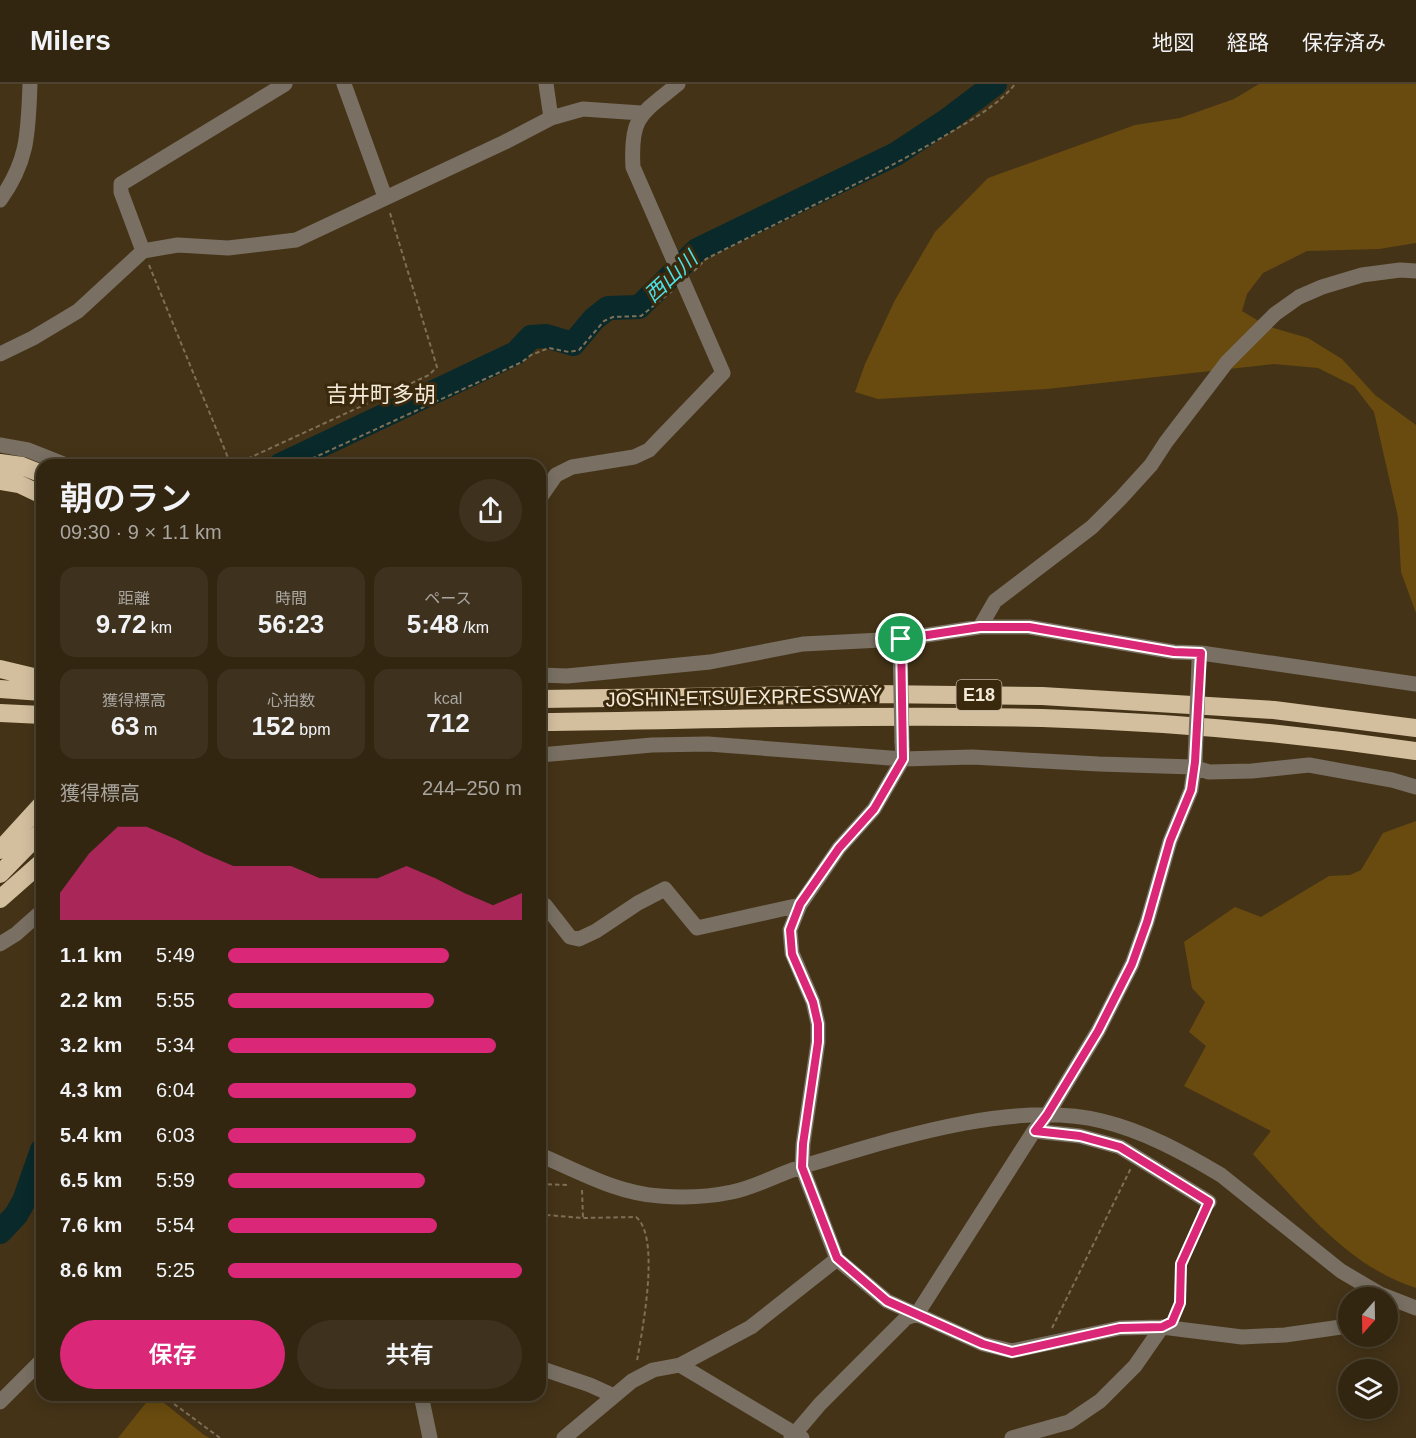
<!DOCTYPE html>
<html lang="ja">
<meta charset="utf-8">
<style>
body{margin:0;font-family:Arial,"Noto Sans JP",sans-serif;background:#3e321f;color:#f1f3f6;height:100vh;display:flex;flex-direction:column;font-size:22px;white-space:nowrap}
*{box-sizing:border-box;margin:0}
p{font-size:20px;color:#a9a59f}
.icon{flex:none;width:33px;height:33px;fill:none;stroke:currentColor;stroke-width:2;stroke-linecap:round;stroke-linejoin:round}
.map{position:relative;flex:1;overflow:hidden}
.drawer{position:absolute;left:36px;top:375px;width:510px;height:942px;display:flex;flex-direction:column;background:#332611;border-radius:18px;box-shadow:0 3px 15px #0003,0 0 0 2px #4e4331}
.drawer>*{flex:none}
.needle{width:39px;rotate:200deg}
.tools{position:absolute;left:1338px;top:1203px;display:grid;gap:12px}
.tools a{display:grid;place-items:center;width:60px;height:60px;border-radius:50%;background:#332611;box-shadow:0 3px 15px #0003,0 0 0 2px #4e4331;font-size:30px}
.pin{position:absolute;display:grid;place-items:center;width:51px;height:51px;color:#fff;margin:-26px;border:3px solid #fff;border-radius:50%;box-shadow:0 2px 6px #0007}
.round{display:grid;place-items:center;flex:none;width:63px;height:63px;border-radius:32px;background:#3e321f}
.overview{display:flex;align-items:center;justify-content:space-between;height:102px;padding:0 24px}
h1{font-size:33px;font-weight:600;line-height:45px}
.stats{display:grid;grid-template-columns:repeat(3,1fr);gap:9px;height:102px;padding:6px 24px}
.stats div{display:grid;align-content:center;border-radius:15px;background:#3e321f;text-align:center}
.stats b{font-size:26px;font-weight:600}
.stats small{font-size:16px;font-weight:400}
.stats p{font-size:16px}
.chart{height:168px;padding:12px 24px}
.chart p{display:flex;justify-content:space-between}
.chart svg{width:100%;height:108px;margin-top:6px;fill:#db2777;opacity:.7}
.cta{display:flex;gap:12px;margin-top:auto;padding:12px 24px}
.cta a{flex:1;height:69px;border-radius:36px;background:#db2777;color:#fff;font-size:24px;font-weight:600;line-height:69px;text-align:center}
.cta a+a{background:#3e321f;color:#f1f3f6}
ul{padding:0 24px;list-style:none;font-size:20px}
li{display:grid;grid-template-columns:96px 72px 1fr;align-items:center;height:45px}
li i{height:15px;border-radius:8px;background:#db2777}
header{display:flex;align-items:center;gap:36px;box-sizing:border-box;height:84px;padding:0 30px;background:#332611;border-bottom:2px solid #4e4331}
header strong{font-size:28px}
nav{display:flex;gap:33px;margin-inline-start:auto;font-size:21px}
.map>svg:first-child{display:block}
</style>
<header>
<strong>Milers</strong>
<nav><a>地図</a><a>経路</a><a>保存済み</a></nav>
</header>
<div class="map">
<svg width="1416" height="1354" viewBox="0 0 1416 1354">
<rect width="100%" height="100%" fill="#443317"/>
<!-- green -->
<path fill="#694b0f" d="M 1259,0 L 1416,0 L 1416,159 L 1379,165 L 1307,167 L 1263,189 L 1247,210 L 1242,227 L 1267,242 L 1308,254 L 1342,275 L 1375,311 L 1416,341 L 1416,529 L 1401,488 L 1398,433 L 1374,328 L 1354,302 L 1318,284 L 1274,280 L 1047,305 L 878,315 L 855,308 L 865,280 L 895,216 L 935,148 L 988,94 L 1135,41 L 1180,34 L 1234,15 Z
M 1416,737 L 1416,1204 C 1347,1182 1301,1122 1253,1070 L 1271,1047 L 1184,1002 L 1206,962 L 1189,948 L 1205,918 L 1192,904 L 1184,858 L 1235,823 L 1261,833 L 1329,792 L 1350,791 L 1361,786 L 1383,749 Z
M 158,1314 L 204,1351 L 210,1354 L 118,1354 L 149,1315 Z"/>
<g fill="none" stroke-linecap="round" stroke-linejoin="round">
<!-- river -->
<path stroke="#09292b" stroke-width="24" d="M 280,381 L 516,269 L 531,253 L 546,252 L 573,260 L 594,235 L 608,224 L 639,223 L 697,166 L 896,70 L 946,37 L 995,0
M 0,1148 L 16,1131 L 24,1117 L 42,1066"/>
<!-- path -->
<path stroke="#7e6f57" stroke-width="2" stroke-dasharray="4.5 3" stroke-linecap="butt" d="M 149,181 L 231,381
M 694,187 L 706,175 C 786,134 869,96 946,51 C 969,37 998,22 1015,0
M 234,381 L 429,291 L 437,283 L 390,129
M 298,381 L 522,278 L 531,271 L 549,264 L 569,268 L 579,266 L 604,237 L 613,233 L 641,232 L 672,207
M 540,1100 L 570,1101
M 582,1106 L 583,1134
M 546,1131 L 583,1134 L 636,1133 C 661,1153 642,1247 637,1277
M 1174,1232 L 1180,1219 L 1181,1181 L 1203,1129
M 1052,1244 L 1131,1084
M 162,1311 L 220,1354"/>
<!-- minor -->
<path stroke="#797063" stroke-width="15" d="M 344,0 L 385,113
M 546,0 L 551,34
M 0,116 C 29,76 28,47 30,0
M 143,167 L 121,108 L 121,100 L 285,0
M 0,270 L 33,254 L 78,227 L 143,167 L 178,161 L 228,164 L 296,156 L 505,58 L 551,34 L 583,25 L 641,29
M 0,361 L 28,366 L 66,381
M 540,414 L 556,391 L 572,383 L 634,373 L 649,366 L 723,289 L 633,83 C 630,32 641,30 678,0
M 980,543 L 995,517 L 1092,443 L 1121,414 L 1151,381 L 1166,358 L 1227,278 L 1275,230 L 1299,213 L 1322,203 L 1362,191 L 1400,186 L 1416,187
M 540,591 L 567,592 L 710,578 L 803,560 L 901,555 L 980,543 L 1029,543 L 1174,568 L 1201,569 L 1416,600
M 902,658 L 903,675 L 874,725 L 839,764 L 800,821 L 790,846 L 792,869 L 813,918 L 818,940 L 818,958 L 803,1060 L 802,1083 L 837,1175 L 887,1217 L 983,1260 L 1012,1267 L 1120,1244 L 1162,1243 L 1242,1253 L 1285,1251 L 1348,1242
M 540,671 L 652,661 L 708,660 L 903,675 L 972,673 L 1099,680 L 1193,683 L 1209,688 L 1252,687 L 1309,681 L 1392,696 L 1416,703
M 540,820 L 545,821 L 570,853 L 579,855 L 596,847 L 638,819 L 665,805 L 697,844 L 800,821
M 0,860 L 16,850 L 42,827
M 1034,1047 L 1080,1052 L 1120,1063 L 1209,1118
M 540,1071 C 578,1087 618,1110 660,1112 C 683,1114 708,1113 732,1108 C 757,1103 780,1089 804,1082 C 891,1056 1012,1015 1102,1037 C 1144,1047 1184,1069 1221,1091 L 1341,1187 L 1380,1210 L 1416,1224
M 680,1281 L 751,1243 L 837,1175
M 540,1284 L 590,1301 L 612,1311
M 421,1311 L 430,1354
M 0,1318 L 42,1276
M 564,1354 L 632,1297 L 653,1286 L 680,1281 L 802,1354
M 791,1354 L 820,1320 L 906,1234 L 917,1230 L 1034,1047 L 1047,1031 L 1098,947 L 1132,880 L 1147,838 L 1170,757 L 1191,706 L 1195,678
M 1012,1354 L 1069,1338 L 1100,1317 L 1135,1282 L 1162,1243"/>
<!-- highway -->
<path stroke="#d3bf9e" stroke-width="18" d="M 0,379 L 22,382 L 42,390
M 0,397 L 19,400 L 42,411
M 0,585 L 42,595
M 0,605 L 42,608
M 540,615 L 875,610 L 1042,612 L 1274,626 L 1416,644
M 0,629 L 42,631
M 540,638 C 707,636 875,630 1042,634 C 1167,638 1292,649 1416,667
M 0,766 L 42,720
M 0,790 L 42,747
M 0,815 L 42,778"/>
<!-- minor-bridge -->
<path stroke="#797063" stroke-width="15" d="M 900,562 L 902,658
M 1195,678 L 1199,577"/>
</g>
<g fill="none" stroke-linecap="round" stroke-linejoin="round">
<defs>
<path id="route" d="M 980,543 L 1029,543 L 1174,568 L 1201,569 L 1195,678 L 1191,706 L 1170,757 L 1147,838 L 1132,880 L 1098,947 L 1047,1031 L 1035,1047 L 1080,1052 L 1120,1063 L 1209,1118 L 1181,1180 L 1180,1219 L 1172,1238 L 1162,1243 L 1120,1244 L 1012,1268 L 983,1260 L 887,1217 L 837,1174 L 802,1083 L 803,1060 L 818,958 L 818,940 L 813,918 L 792,870 L 790,846 L 800,820 L 839,764 L 874,725 L 903,675 L 901,555 Z"/>
</defs>
<!-- route casing -->
<use href="#route" stroke="#fff" stroke-width="12"/>
<!-- route -->
<use href="#route" stroke="#db2777" stroke-width="8"/>
</g>
<g text-anchor="middle" stroke-width="6" stroke-linejoin="round" paint-order="stroke">
<!-- shield labels -->
<rect fill="#3a290c" stroke="#bcb09c" stroke-width="1.5" x="956.5" y="596" width="45" height="30" rx="4.5"/>
<g font-size="18" font-weight="bold" fill="#f4ead9">
<text x="979" y="617">E18</text>
</g>
<!-- street labels -->
<g font-size="20" fill="#f4ead9" stroke="#3a290c">
<text transform="translate(744 613) rotate(-1)" y="7">JOSHIN-ETSU EXPRESSWAY</text>
</g>
<!-- water labels -->
<g font-size="21" font-style="italic" fill="#4de1e9" stroke="#3a290c">
<text transform="translate(671 193) rotate(-43)" y="7">西山川</text>
</g>
<!-- quarter labels -->
<g font-size="22" fill="#f4ead9" stroke="#3a290c">
<text x="381" y="318">吉井町多胡</text>
</g>
</g>
</svg>
<div class="tools">
<a><svg class="needle" viewBox="-14 -14 28 28"><path d="M0-13l5 13h-10z" fill="#e53935"/><path d="M0 13l5-13h-10z" fill="#a9a59f"/></svg></a>
<a><svg class="icon" aria-label="layers" viewBox="0 0 24 24"><path d="M12 4l9 5-9 5-9-5zM3 14l9 5 9-5"/></svg></a>
</div>
<div class="pin" style="left:901px;top:555px;background:#1e9e55"><svg class="icon" aria-label="arrive" viewBox="0 0 24 24"><path d="M6 21V4h12l-3 4 3 4H6"/></svg></div>
<section class="drawer">
<div class="overview"><div><h1>朝のラン</h1><p>09:30 · 9 × 1.1 km</p></div><a class="round"><svg class="icon" aria-label="share" viewBox="0 0 24 24"><path d="M12 15V3M7 8l5-5 5 5M5 13v7h14v-7"/></svg></a></div>
<div class="stats">
<div><p>距離</p><b>9.72<small> km</small></b></div>
<div><p>時間</p><b>56:23</b></div>
<div><p>ペース</p><b>5:48<small> /km</small></b></div>
</div>
<div class="stats">
<div><p>獲得標高</p><b>63<small> m</small></b></div>
<div><p>心拍数</p><b>152<small> bpm</small></b></div>
<div><p>kcal</p><b>712</b></div>
</div>
<div class="chart"><p><span>獲得標高</span>244–250 m</p>
<svg viewBox="0 0 160 44" preserveAspectRatio="none"><path d="M0 44V33L10 17L20 6L30 6L40 11L50 17L60 22L70 22L80 22L90 27L100 27L110 27L120 22L130 27L140 33L150 38L160 33V44z"/></svg>
</div>
<ul>
<li><b>1.1 km</b>5:49<i style="width:75%"></i></li>
<li><b>2.2 km</b>5:55<i style="width:70%"></i></li>
<li><b>3.2 km</b>5:34<i style="width:91%"></i></li>
<li><b>4.3 km</b>6:04<i style="width:64%"></i></li>
<li><b>5.4 km</b>6:03<i style="width:64%"></i></li>
<li><b>6.5 km</b>5:59<i style="width:67%"></i></li>
<li><b>7.6 km</b>5:54<i style="width:71%"></i></li>
<li><b>8.6 km</b>5:25<i style="width:100%"></i></li>
</ul>
<div class="cta"><a>保存</a><a>共有</a></div>
</section>
</div>
